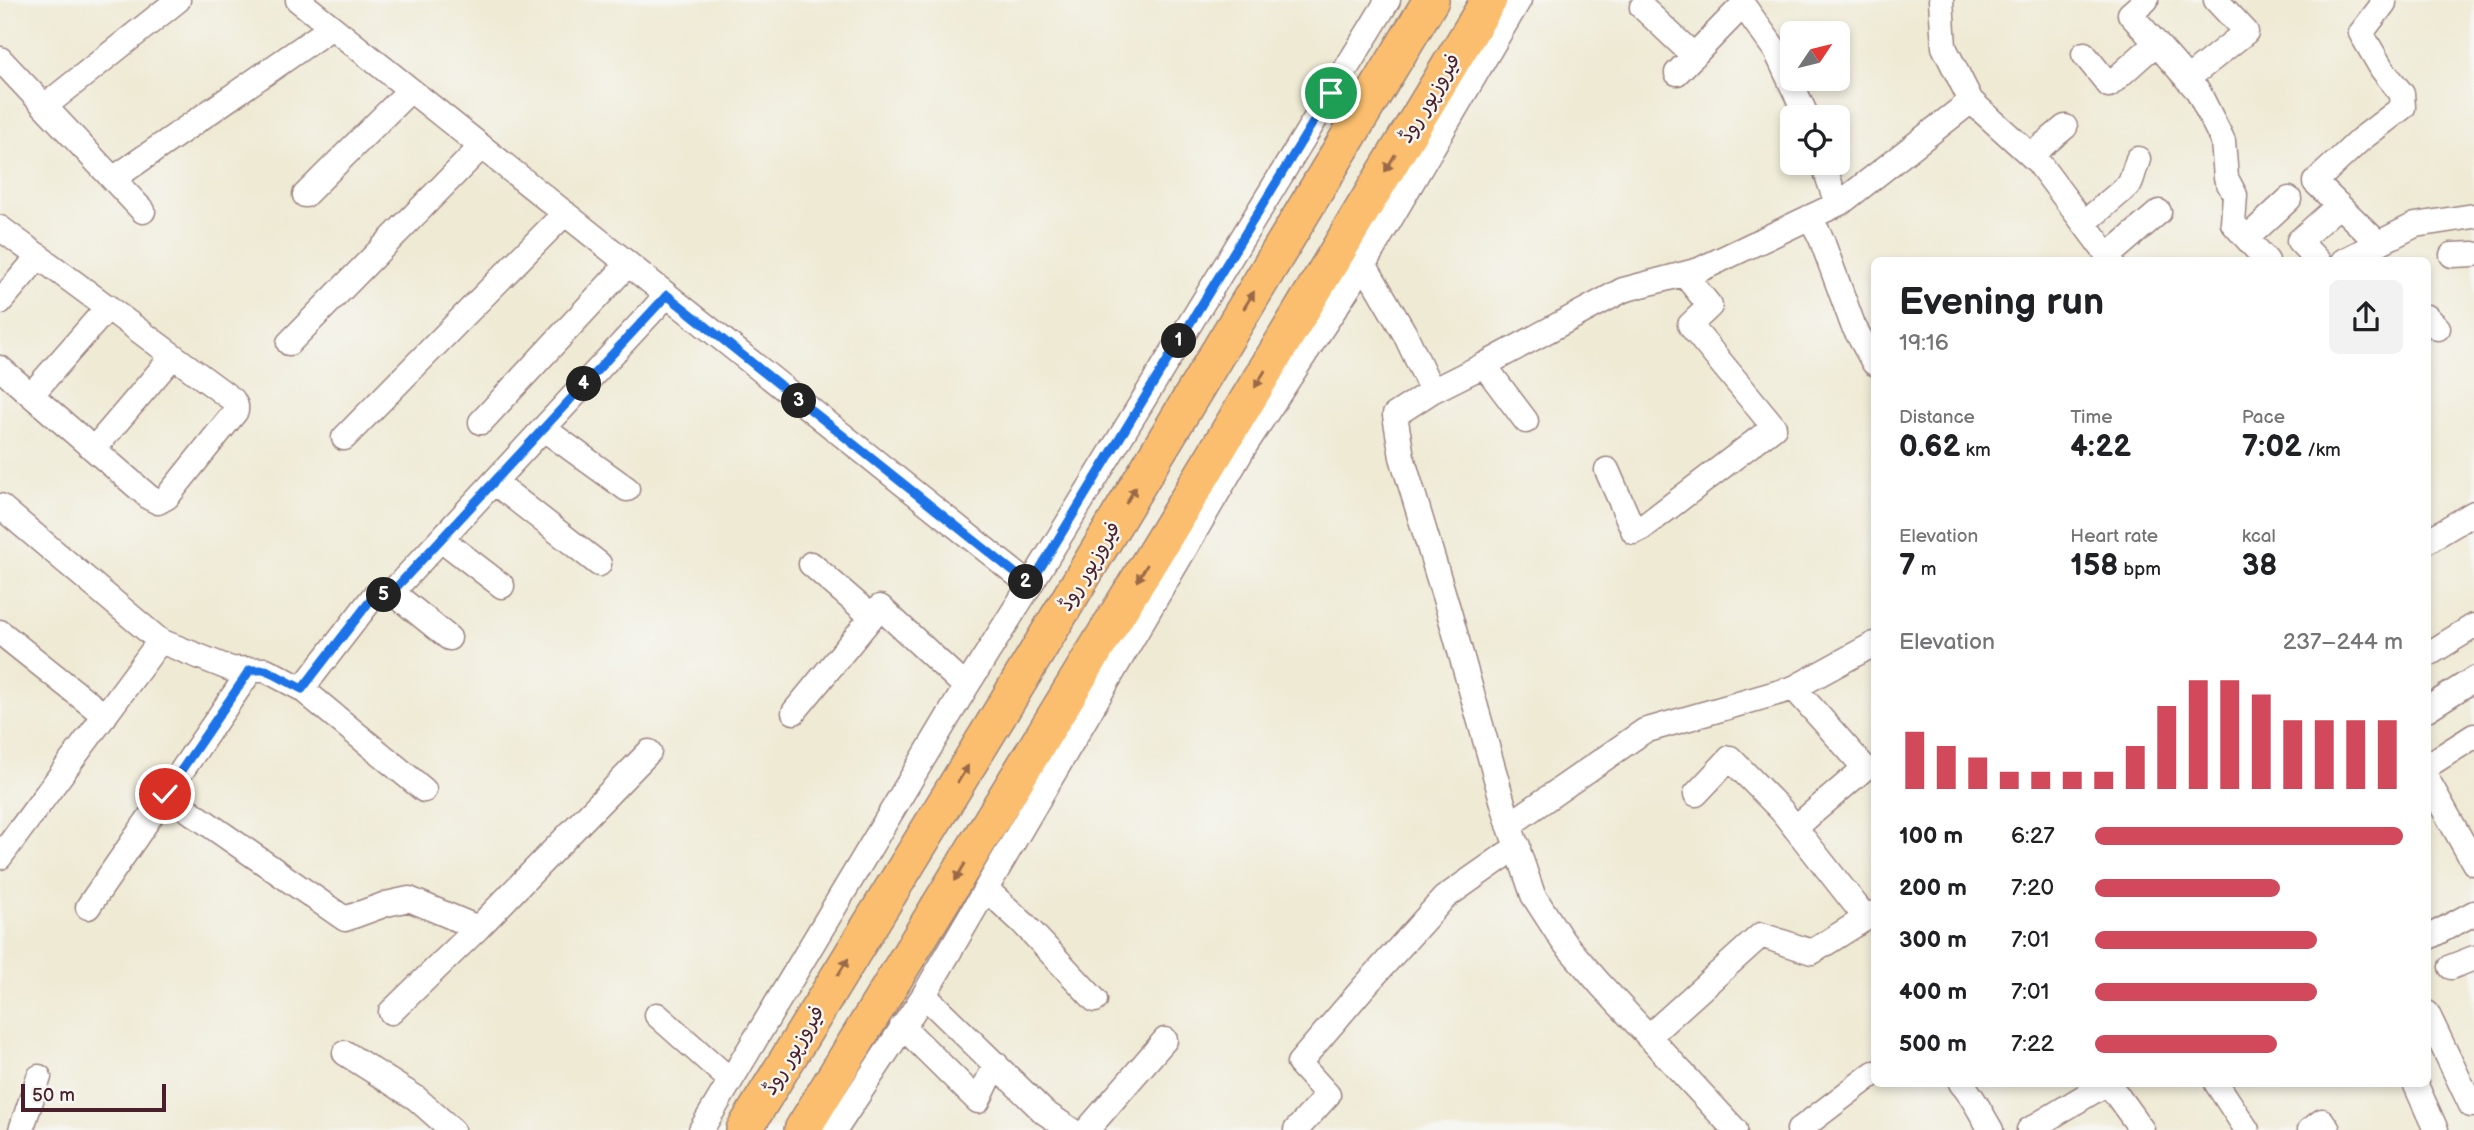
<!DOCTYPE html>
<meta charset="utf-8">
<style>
body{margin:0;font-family:"Balsamiq Sans","Playpen Sans Arabic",sans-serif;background:#f2f2f2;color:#202124;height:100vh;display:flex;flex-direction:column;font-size:26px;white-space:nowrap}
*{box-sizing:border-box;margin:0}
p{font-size:23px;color:#757577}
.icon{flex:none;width:38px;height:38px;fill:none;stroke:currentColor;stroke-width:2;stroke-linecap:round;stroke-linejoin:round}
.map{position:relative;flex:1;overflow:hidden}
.panel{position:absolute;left:1871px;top:257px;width:560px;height:830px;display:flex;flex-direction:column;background:#fff;border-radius:10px;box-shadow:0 4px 10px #0003}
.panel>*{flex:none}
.needle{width:46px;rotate:55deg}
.tools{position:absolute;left:1780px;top:21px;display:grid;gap:14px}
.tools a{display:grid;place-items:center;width:70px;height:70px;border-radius:10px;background:#fff;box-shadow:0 4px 10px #0003;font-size:35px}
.scale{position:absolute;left:21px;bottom:18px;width:145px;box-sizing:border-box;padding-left:7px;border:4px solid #4a1f2b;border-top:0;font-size:19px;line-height:24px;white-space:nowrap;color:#4a1f2b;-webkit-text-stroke:5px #f6f6f2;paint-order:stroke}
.pin{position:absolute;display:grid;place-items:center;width:60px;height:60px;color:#fff;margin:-30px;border:4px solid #fff;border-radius:50%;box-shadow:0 2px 7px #0007}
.km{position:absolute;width:35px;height:35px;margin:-18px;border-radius:50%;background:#222;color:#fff;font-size:19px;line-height:35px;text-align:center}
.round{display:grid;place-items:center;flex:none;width:74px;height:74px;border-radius:10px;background:#f2f2f2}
.headline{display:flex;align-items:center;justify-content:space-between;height:119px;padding:0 28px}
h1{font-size:38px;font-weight:700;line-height:52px}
.metrics{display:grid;grid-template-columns:repeat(3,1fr);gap:10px;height:119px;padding:7px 28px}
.metrics div{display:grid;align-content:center}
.metrics b{font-size:30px;font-weight:700}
.metrics small{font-size:19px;font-weight:400}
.metrics p{font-size:19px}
.chart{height:196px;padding:14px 28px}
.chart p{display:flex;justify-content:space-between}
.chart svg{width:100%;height:126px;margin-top:7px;stroke:#d1495b;stroke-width:6}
ul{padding:0 28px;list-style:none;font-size:23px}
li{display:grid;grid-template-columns:112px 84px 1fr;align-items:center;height:52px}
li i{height:18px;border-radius:9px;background:#d1495b}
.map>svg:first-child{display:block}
</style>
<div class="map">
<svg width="2474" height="1130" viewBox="0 0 2474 1130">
<rect width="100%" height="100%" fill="#f6f6f2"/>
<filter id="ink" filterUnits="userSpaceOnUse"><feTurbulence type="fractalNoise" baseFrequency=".0143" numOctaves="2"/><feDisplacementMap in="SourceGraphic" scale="14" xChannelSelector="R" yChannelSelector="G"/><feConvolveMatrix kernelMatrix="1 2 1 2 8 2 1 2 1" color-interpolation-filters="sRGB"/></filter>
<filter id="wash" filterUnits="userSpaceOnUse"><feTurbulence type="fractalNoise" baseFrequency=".00686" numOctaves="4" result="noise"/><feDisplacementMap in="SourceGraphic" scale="28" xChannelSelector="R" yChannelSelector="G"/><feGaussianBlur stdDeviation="1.57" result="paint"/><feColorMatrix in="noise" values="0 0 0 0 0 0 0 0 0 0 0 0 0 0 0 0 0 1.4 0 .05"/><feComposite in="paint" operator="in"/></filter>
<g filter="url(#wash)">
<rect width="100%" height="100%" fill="#efead4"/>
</g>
<g filter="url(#ink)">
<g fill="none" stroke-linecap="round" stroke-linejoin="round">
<defs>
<path id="minor" d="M 298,0 L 1030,585
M 1941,0 L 1944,47 L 1971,101 L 2038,162 L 2112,261
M 2146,0 L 2130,14 L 2156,43
M 1642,7 L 1694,56
M 2084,54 L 2109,85 L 2156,43 L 2198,91 L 2223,141 L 2226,178 L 2235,195 L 2233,223 L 2267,261
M 0,59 L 143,211
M 1677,73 L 1743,5 L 1776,51 L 1807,117
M 2187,79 L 2246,32 L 2216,0
M 45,106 L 178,0
M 2031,155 L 2065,127
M 1823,163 L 1837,204
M 113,179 L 332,27
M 305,195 L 410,90
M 1810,217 L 1821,238 L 1853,325 L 1874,363
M 2084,223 L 2130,184 L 2138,159
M 0,228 L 233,400 L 236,406 L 236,411 L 167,497 L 158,502 L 150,498 L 0,368
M 2247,238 L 2289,199
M 2378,243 L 2315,182 L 2360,140 L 2403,107 L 2402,94 L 2382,69 L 2361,33 L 2384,3 L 2382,0
M 2452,255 L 2474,254
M 2108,256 L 2159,212
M 2318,261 L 2299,241 L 2339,205
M 2343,261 L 2415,225 L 2474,216
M 1364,264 L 1405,334 L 1432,391
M 0,302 L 39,256
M 2427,317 L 2438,328
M 289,343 L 481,147
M 1484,365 L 1526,421
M 31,395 L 108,307
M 481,422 L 628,264
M 544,429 L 627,489
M 344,438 L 565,213
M 94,449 L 173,356
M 1607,470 L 1634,532 L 1642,528 L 1774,427 L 1690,325 L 1710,306 L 1684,274
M 494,482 L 599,564
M 0,506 L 160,641 L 231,669 L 266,670 L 302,689 L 424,790
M 441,539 L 502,586
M 2427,541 L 2474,513
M 811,564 L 872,617
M 392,592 L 449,638
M 0,632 L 105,716
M 2427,655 L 2474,626
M 1794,688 L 1865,768 L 1795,828
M 302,689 L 373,597 L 392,592 L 667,295
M 2427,709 L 2474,679
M 794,712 L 880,607 L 966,687
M 2427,766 L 2474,736
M 2427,779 L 2474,863
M 165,794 L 345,919 L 386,904 L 409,899 L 478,928
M 1696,794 L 1730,758 L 1781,810 L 1866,918
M 1509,825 L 1644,731 L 1794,688 L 1874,644
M 0,857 L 160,641
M 986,889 L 1023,923 L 1095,1000
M 88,907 L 251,670
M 2427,938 L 2474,913
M 2451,967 L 2474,958
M 924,995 L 1044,1112 L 1071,1130
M 391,1012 L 478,928 L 649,752
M 2427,1013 L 2471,1105
M 657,1015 L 729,1079
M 902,1026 L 978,1101 L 996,1064
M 1648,1037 L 1761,935 L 1812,952 L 1874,913
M 345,1053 L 416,1098 L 452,1130
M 1961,1083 C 1974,1097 1981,1114 1991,1130
M 2108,1083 L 2142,1130
M 2415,1083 L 2436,1130
M 2217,1084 L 2247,1130
M 21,1130 L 39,1077
M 701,1130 L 966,687 L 1030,585 L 1388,0
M 835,1130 L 924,995 L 1246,444 L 1364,264 L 1519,0
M 1087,1130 L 1165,1040
M 1296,1130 L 1328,1095 L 1299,1063 L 1363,988 L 1444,898 L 1518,846
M 1735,1130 L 1600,984 L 1562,940 L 1533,895 L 1508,821 L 1449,612 L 1402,457 L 1395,415 L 1432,391 L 1484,365 L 1623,290 L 1699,270 L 1842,202 L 1971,101
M 1799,1130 L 1874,1073
M 2029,1130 L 2107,1083
M 2310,1130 L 2322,1121 L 2328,1130"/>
<path id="highway" d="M 744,1130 L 994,723 L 1431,0
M 802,1130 L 1198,482 L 1489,0"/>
</defs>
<!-- minor casing -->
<use href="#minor" stroke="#9c8480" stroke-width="27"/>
<!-- highway casing -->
<use href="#highway" stroke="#9c8480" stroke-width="38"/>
<!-- minor -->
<use href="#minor" stroke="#fff" stroke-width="24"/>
<!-- highway -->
<use href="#highway" stroke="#fabe6e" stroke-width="35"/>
</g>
<!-- one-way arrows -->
<defs><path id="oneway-solid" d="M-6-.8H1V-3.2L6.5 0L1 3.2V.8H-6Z" transform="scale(1.75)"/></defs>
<g fill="#996749">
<use href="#oneway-solid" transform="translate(1390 163) rotate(121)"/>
<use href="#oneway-solid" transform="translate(1249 300) rotate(-59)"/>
<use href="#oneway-solid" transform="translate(1260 379) rotate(121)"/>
<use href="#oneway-solid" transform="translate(1131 495) rotate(-59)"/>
<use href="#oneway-solid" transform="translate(1142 573) rotate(122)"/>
<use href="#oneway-solid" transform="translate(963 774) rotate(-58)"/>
<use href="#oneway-solid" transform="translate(960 872) rotate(121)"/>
<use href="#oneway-solid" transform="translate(843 967) rotate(-58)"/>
</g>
</g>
<g fill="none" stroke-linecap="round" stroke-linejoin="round" filter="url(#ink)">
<defs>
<path id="route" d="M 165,794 L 250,670 L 266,670 L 302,689 L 373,597 L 392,592 L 667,295 L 1030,585 L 1331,93"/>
</defs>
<!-- route casing -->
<use href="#route" stroke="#fff" stroke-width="14"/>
<!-- route -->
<use href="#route" stroke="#1a73e8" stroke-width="9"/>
</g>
<g text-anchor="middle" stroke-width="5" stroke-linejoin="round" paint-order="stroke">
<!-- street labels -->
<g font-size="21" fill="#4a1f2b" stroke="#f6f6f2">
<text transform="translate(1429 98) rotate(-59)" y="7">فیروزپور روڈ</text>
<text transform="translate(1089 566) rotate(-59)" y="7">فیروزپور روڈ</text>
<text transform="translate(793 1050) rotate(-59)" y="7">فیروزپور روڈ</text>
</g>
</g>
</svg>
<div class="tools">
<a><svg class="needle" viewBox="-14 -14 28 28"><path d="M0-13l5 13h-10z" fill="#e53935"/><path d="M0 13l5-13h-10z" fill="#757577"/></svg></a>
<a><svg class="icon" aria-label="locate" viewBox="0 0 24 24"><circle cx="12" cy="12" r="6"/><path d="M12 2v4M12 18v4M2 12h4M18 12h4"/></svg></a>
</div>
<div class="scale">50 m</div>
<div class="pin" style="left:1331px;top:93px;background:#1e9e55"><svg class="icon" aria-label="arrive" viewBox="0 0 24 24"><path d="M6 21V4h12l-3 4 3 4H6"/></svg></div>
<div class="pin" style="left:165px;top:794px;background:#d93025"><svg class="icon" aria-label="check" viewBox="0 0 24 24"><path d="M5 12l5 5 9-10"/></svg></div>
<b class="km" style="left:1179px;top:341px">1</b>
<b class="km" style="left:1026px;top:582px">2</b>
<b class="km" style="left:799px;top:401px">3</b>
<b class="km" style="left:584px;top:384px">4</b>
<b class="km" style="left:384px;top:595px">5</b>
<section class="panel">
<div class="headline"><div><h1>Evening run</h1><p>19:16</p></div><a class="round"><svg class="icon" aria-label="share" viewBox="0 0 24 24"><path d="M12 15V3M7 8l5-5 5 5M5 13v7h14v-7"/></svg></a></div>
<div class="metrics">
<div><p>Distance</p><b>0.62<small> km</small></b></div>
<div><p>Time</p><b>4:22</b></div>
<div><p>Pace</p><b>7:02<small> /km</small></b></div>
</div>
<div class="metrics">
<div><p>Elevation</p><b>7<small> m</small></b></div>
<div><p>Heart rate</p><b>158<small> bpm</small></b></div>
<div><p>kcal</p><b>38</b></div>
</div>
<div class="chart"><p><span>Elevation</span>237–244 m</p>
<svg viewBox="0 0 160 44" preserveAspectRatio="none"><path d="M5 44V24M15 44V29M25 44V33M35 44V38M45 44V38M55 44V38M65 44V38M75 44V29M85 44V15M95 44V6M105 44V6M115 44V11M125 44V20M135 44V20M145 44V20M155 44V20"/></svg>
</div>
<ul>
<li><b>100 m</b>6:27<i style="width:100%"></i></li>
<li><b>200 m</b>7:20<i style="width:60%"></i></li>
<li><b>300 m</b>7:01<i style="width:72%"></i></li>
<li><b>400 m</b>7:01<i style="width:72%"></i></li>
<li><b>500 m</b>7:22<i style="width:59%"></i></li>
</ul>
</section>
</div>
